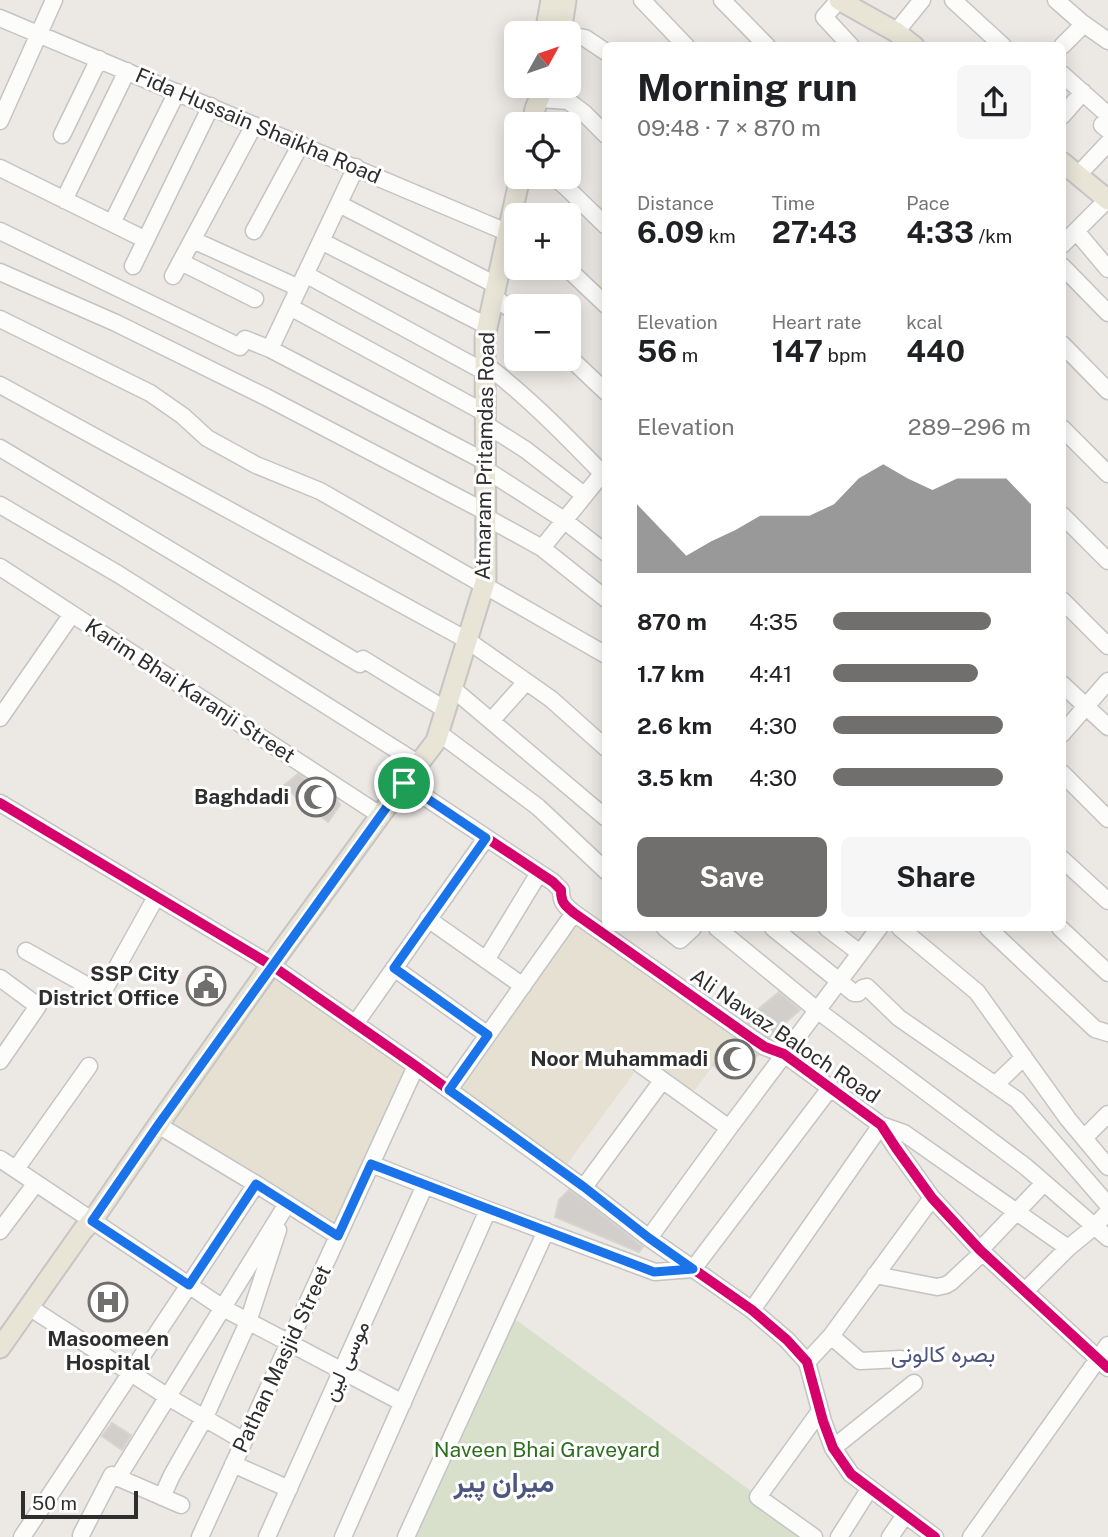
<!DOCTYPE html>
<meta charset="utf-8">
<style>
body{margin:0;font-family:"Public Sans",Vazirmatn,sans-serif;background:#f6f6f6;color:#202124;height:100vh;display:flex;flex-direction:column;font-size:26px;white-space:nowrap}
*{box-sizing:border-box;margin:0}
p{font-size:23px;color:#757577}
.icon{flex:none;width:38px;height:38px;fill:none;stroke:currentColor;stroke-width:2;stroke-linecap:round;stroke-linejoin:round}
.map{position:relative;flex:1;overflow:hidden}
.panel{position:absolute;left:602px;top:42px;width:464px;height:889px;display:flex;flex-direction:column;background:#fff;border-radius:10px;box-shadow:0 4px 18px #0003}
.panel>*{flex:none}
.needle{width:46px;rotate:50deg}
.tools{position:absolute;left:504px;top:21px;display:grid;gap:14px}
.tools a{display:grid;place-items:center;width:77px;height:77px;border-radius:10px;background:#fff;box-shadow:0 4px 18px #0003;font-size:35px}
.scale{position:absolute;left:21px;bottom:18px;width:117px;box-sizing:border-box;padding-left:7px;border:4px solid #2e2e2e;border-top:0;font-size:19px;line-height:24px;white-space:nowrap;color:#2e2e2e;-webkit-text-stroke:5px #fff;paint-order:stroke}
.pin{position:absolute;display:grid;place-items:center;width:60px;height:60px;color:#fff;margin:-30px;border:4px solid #fff;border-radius:50%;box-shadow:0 2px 7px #0007}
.round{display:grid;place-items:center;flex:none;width:74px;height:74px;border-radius:10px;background:#f6f6f6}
.head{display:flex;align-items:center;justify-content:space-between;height:119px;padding:0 35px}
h1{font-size:38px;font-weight:700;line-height:52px}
.stats{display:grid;grid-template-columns:repeat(3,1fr);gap:10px;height:119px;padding:7px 35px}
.stats div{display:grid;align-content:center}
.stats b{font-size:30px;font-weight:700}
.stats small{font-size:19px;font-weight:400}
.stats p{font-size:19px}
.chart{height:196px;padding:14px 35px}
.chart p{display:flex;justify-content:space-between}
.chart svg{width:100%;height:126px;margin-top:7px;fill:#706f6e;opacity:.7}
.primary-button{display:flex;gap:14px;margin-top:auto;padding:14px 35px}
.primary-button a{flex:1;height:80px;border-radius:10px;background:#706f6e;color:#fff;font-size:28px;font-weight:700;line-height:80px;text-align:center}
.primary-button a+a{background:#f6f6f6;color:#202124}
ul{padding:0 35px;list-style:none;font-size:23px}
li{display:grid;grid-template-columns:112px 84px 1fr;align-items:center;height:52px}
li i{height:18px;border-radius:9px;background:#706f6e}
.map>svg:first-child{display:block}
</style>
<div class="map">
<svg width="1108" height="1537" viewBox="0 0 1108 1537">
<rect width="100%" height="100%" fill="#ece8e4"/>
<!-- education -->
<path fill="#e6e0d3" d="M 574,913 L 736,1035 L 688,1099 L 640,1065 L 562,1171 L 449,1090 Z
M 271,965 L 416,1066 L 338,1236 L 158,1125 Z"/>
<!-- cemetery -->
<path fill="#d8e0cc" d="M 512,1317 L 814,1537 L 408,1537 Z"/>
<!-- building -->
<path fill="#d1cecb" stroke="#d7d4d0" stroke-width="2" d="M 298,774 L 337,799 L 340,805 L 328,822 L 283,786 Z
M 779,992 L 800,1010 L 769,1037 L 746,1021 L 750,1016 Z
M 733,1038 L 758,1055 L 727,1078 L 713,1065 Z
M 569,1190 L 582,1199 L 643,1247 L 639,1252 L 555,1217 L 559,1200 Z
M 112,1423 L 131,1435 L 122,1450 L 102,1436 Z"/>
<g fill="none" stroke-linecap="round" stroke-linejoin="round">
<defs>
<path id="minor" d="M 642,0 L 686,46
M 722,0 L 767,46
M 839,0 L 824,17 L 851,46
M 953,0 L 1003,46
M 1056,0 L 1081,22 L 1108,41
M 0,18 L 516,236
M 896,32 L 922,0
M 569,35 L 585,38 L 606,52
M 1062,46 L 1084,24
M 1062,74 L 1108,115
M 540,99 L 568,101 L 584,113 L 606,135
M 1062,116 L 1083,92
M 1108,119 L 1102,125 L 1108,130
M 0,121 L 54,0
M 62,135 L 99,59
M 0,168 L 146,240
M 1078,175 L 1108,143
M 554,177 L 566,187 L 606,226
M 64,200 L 127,71
M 339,204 L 496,285
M 112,223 L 177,92
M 0,231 L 240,347 L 245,339 L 270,349 L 486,462
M 254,231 L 301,144
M 1076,231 L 1108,269
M 193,240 L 299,288
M 321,241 L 487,326
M 1062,245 L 1108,199
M 181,262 L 255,299
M 133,266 L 211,106
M 1062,266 L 1108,313
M 567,268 L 606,305
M 0,272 L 116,323 L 266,397 L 486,512
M 305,274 L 485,372
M 173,276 L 254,125
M 494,297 L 516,313
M 290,307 L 485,413
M 0,319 L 150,393 L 183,416 L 207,438 L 256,465 L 320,491 L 606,655
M 1062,344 L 1108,391
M 270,349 L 356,167
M 569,357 L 606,392
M 485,364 C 528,397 564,434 602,473
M 0,385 L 467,640 L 551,699 L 606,748
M 485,424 L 526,450 L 584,495
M 1062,428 L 1108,474
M 0,448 L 360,664 L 363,659 L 446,710
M 485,469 L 561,518 L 606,553
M 0,505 L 118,574 L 419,764
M 1062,515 L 1108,561
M 486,517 L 542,548 L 606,599
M 542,548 L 606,469
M 0,567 L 380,815
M 1062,600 L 1108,646
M 1062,684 L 1108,727
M 452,688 L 606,818
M 0,718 L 72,614
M 491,721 L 526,682
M 439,733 L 538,807 L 606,871
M 1062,734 L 1108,681
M 1062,773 L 1108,819
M 404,783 L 553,882 L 561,890 C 561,902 564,905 574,913 L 753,1039 L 765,1047 L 784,1054 L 881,1125 L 896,1148 L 932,1198 L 980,1250 L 1108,1368
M 0,803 L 271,965 L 416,1066 L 588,1191 L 649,1238 L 752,1310 L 787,1340 L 807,1362 L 823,1421 L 833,1448 L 851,1474 L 935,1537
M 1062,859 L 1108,901
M 428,919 L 523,986
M 665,928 L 680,940 L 693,928
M 717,928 L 817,1010 L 1026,1167 L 1108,1238
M 773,928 L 854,993 L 858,993 L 863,988 L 867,987 L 899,1018 L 1017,1100 L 1108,1205
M 827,928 L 860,953
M 900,928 L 977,992 L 1068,1119 L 1108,1167
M 988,928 L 1095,1029 L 1108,1033
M 1060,928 L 1108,973
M 26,951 L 102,994 L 156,897
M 486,960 L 539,873
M 394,968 L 488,1035
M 0,978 L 38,1006 L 0,1061
M 355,1024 L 486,838
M 640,1064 L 729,1128
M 995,1085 L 1024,1057
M 449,1090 L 574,913
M 158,1125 L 256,1184 L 338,1236
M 1084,1138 L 1108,1114
M 0,1159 L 223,1308 L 403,1403
M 371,1164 L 488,1210
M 16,1169 L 89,1066
M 584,1187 L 662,1081
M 0,1231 L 36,1183
M 649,1238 L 729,1128 L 879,928
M 980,1250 L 1044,1183
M 875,1275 L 937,1287 L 946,1285 L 951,1282 L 982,1253
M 1025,1291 L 1068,1248 L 1095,1226 L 1108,1212
M 29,1307 L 168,1397 L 244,1441
M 752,1310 L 881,1125 L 904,1133 L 1068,1248
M 831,1336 L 860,1361 L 901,1359
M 807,1362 L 831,1336 L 932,1198
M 833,1448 L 914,1383
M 233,1464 L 289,1489
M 118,1477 L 287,1204
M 162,1497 L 172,1475 L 205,1417 L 248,1322 L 278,1230
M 81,1535 L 112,1475 L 181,1505
M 22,1537 L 256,1184
M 200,1537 L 416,1066
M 267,1537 L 425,1185
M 343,1537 L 488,1210 L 655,1272 L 693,1269 L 831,1087
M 406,1537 L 546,1231
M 814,1537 L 758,1497 L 820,1411
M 839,1537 L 870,1488
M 890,1537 L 905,1515
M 971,1537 L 1108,1345"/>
<path id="major" d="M 839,0 L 896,32 L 914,46
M 545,33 L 551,0
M 561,33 L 566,0
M 532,124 L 535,109 L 544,86
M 1062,162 L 1108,200
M 0,1348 L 83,1230 L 92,1221 L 158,1125 L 271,965 L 404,783 L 436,741 L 486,579 L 485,337 L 520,177"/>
</defs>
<!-- minor casing -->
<use href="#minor" stroke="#c5c4c5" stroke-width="19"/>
<!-- major casing -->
<use href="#major" stroke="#c6c5c4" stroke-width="23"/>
<!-- minor -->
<use href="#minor" stroke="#fcfcfb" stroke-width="16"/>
<!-- major -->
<use href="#major" stroke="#e8e4d6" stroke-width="19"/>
<defs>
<path id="cycleway" d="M 404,783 L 553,882 L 561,890 C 561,902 564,905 574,913 L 753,1039 L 765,1047 L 784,1054 L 881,1125 L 896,1148 L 932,1198 L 980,1250 L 1108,1368
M 0,803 L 271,965 L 416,1066 L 588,1191 L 649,1238 L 752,1310 L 787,1340 L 807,1362 L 823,1421 L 833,1448 L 851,1474 L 935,1537"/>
</defs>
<!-- cycleway casing -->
<use href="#cycleway" stroke="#fff" stroke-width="15"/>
<!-- cycleway -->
<use href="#cycleway" stroke="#d6006c" stroke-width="10"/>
</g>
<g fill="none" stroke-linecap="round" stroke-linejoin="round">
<defs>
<path id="route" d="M 404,783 L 486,838 L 394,968 L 488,1035 L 449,1090 L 584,1187 L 649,1238 L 693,1269 L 654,1272 L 371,1164 L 338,1236 L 256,1184 L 189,1285 L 92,1221 L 158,1125 Z"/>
</defs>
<!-- route casing -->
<use href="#route" stroke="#fff" stroke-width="14"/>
<!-- route -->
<use href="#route" stroke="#1a73e8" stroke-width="9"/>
</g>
<!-- icons -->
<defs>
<symbol id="mosque-ring" viewBox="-11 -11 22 22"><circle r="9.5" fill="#fff" stroke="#706f6e" stroke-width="1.5"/><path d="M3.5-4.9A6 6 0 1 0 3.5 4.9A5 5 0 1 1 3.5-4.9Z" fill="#706f6e"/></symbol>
<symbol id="civic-ring" viewBox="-11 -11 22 22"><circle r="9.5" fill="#fff" stroke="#706f6e" stroke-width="1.5"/><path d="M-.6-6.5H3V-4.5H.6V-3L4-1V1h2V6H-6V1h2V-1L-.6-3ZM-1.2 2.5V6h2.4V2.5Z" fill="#706f6e"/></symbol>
<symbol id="hospital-ring" viewBox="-11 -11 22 22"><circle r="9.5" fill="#fff" stroke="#706f6e" stroke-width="1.5"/><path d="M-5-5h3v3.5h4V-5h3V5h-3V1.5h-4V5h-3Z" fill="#706f6e"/></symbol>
</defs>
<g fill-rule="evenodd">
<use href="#mosque-ring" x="294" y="775" width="44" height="44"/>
<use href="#civic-ring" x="184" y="964" width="44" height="44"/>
<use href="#mosque-ring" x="713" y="1037" width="44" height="44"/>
<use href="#hospital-ring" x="86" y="1280" width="44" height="44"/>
</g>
<g text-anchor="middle" stroke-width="6" stroke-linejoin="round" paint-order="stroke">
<!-- street labels -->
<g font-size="21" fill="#2e2e2e" stroke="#fff">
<text transform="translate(258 126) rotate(23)" y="7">Fida Hussain Shaikha Road</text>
<text transform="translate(485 456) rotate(-89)" y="7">Atmaram Pritamdas Road</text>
<text transform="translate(190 691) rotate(33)" y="7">Karim Bhai Karanji Street</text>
<text transform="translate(785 1036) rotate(34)" y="7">Ali Nawaz Baloch Road</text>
<text transform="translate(282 1359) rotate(-65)" y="7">Pathan Masjid Street</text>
<text transform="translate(346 1361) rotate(-66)" y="7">موسی لین</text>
</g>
<!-- poi labels -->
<g font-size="21" font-weight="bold" fill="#2e2e2e" stroke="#fff" text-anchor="end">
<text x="289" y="804">Baghdadi</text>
<text x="179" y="981">SSP City<tspan x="179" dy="24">District Office</tspan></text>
<text x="708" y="1066">Noor Muhammadi</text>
<text x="108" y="1346" text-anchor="middle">Masoomeen<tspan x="108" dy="24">Hospital</tspan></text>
</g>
<!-- park labels -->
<g font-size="21" fill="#2c6e1b" stroke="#fff">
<text x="547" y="1457">Naveen Bhai Graveyard</text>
</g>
<!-- neighbourhood labels -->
<g font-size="23" fill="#4d5680" stroke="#fff">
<text x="943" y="1362">بصرہ کالونی</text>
</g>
<!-- district labels -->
<g font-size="28" font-weight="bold" fill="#4d5680" stroke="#fff">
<text x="504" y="1492">میران پیر</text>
</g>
</g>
</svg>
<div class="tools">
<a><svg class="needle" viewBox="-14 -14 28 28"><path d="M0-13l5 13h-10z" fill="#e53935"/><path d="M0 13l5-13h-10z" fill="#757577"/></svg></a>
<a><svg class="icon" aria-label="locate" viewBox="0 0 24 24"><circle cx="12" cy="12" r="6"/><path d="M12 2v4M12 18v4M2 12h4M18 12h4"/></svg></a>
<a>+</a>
<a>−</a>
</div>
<div class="scale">50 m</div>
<div class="pin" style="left:404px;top:783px;background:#1e9e55"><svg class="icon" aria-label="arrive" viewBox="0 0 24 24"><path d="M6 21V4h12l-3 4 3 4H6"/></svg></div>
<section class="panel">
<div class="head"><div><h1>Morning run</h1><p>09:48 · 7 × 870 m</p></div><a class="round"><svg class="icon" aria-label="share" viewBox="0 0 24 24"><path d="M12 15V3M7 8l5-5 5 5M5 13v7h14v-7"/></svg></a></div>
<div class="stats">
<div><p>Distance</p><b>6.09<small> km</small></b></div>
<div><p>Time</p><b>27:43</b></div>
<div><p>Pace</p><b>4:33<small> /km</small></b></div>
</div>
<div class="stats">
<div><p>Elevation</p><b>56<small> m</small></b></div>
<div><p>Heart rate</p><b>147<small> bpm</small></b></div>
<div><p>kcal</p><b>440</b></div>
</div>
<div class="chart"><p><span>Elevation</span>289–296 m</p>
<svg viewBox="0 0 160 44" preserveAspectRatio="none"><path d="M0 44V20L10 29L20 38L30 33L40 29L50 24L60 24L70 24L80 20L90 11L100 6L110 11L120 15L130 11L140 11L150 11L160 20V44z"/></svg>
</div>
<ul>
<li><b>870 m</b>4:35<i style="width:80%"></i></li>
<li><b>1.7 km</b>4:41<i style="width:73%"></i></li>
<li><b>2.6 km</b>4:30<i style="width:86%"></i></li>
<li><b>3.5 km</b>4:30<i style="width:86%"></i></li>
</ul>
<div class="primary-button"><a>Save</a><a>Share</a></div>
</section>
</div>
